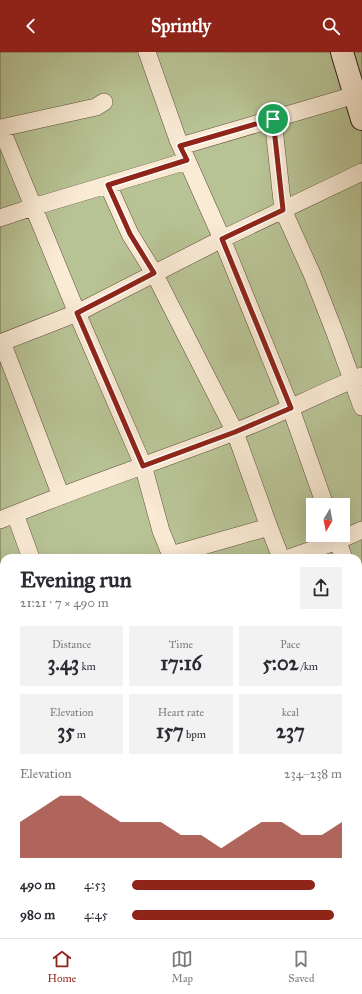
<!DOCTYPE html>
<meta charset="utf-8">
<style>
body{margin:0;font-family:"IM FELL Great Primer",serif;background:#f2f2f3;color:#2b2b33;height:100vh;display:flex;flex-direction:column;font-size:15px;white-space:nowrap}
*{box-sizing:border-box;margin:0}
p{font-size:13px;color:#7c7c81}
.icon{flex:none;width:22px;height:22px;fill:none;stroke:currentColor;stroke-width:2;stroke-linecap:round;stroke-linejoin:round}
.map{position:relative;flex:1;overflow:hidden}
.drawer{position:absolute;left:0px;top:502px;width:362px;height:384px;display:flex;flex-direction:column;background:#fff;border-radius:12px 12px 0 0;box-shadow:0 4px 16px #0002}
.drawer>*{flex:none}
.needle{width:26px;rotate:190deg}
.fabs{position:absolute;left:306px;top:446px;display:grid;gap:8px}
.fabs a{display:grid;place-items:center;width:44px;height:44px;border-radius:0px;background:#fff;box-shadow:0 4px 16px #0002;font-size:20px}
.pin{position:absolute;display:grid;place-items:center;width:34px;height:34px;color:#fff;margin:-17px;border:2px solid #fff;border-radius:50%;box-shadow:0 1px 4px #0007}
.round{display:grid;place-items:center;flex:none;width:42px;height:42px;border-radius:0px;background:#f2f2f3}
.overview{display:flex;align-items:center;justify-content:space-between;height:68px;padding:0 20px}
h1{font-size:22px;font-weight:800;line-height:30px}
.figures{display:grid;grid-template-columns:repeat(3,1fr);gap:6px;height:68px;padding:4px 20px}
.figures div{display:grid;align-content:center;border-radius:0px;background:#f2f2f3;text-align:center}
.figures b{font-size:20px;font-weight:800}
.figures small{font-size:11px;font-weight:400}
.figures p{font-size:11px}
.chart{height:112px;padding:8px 20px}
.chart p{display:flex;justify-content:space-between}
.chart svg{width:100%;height:72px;margin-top:4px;fill:#8f2418;opacity:.7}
ul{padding:0 20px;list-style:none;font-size:13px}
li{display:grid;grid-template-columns:64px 48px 1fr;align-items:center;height:30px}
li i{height:10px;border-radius:5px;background:#8f2418}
header{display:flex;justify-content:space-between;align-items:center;height:52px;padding:0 20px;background:#8f2418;color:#fff;font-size:18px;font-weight:800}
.menu{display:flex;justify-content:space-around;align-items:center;height:56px;border-top:1px solid #e1e1e2;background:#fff;font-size:11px;color:#7c7c81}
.menu a{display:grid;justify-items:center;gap:2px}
.menu .current{color:#8f2418}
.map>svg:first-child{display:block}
</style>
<header><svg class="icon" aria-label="back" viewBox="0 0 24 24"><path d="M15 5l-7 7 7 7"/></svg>Sprintly<svg class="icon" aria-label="search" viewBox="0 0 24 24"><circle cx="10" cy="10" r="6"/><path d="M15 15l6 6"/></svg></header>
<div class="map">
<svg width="362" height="886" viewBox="0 0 362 886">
<rect width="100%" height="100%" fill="#f8e0be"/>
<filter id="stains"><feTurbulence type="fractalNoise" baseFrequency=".005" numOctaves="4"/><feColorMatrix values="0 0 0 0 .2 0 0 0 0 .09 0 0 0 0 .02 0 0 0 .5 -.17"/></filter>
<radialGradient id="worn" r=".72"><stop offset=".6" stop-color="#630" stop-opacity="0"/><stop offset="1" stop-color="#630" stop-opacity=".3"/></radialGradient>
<!-- green -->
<path fill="#b8c395" stroke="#727056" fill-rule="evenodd" d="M 0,0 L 362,0 L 362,886 L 0,886 ZM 313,453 L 343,453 L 343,483 L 313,483 ZM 4,506 L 358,506 L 358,882 L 4,882 Z"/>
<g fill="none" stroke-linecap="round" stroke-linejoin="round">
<defs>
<path id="street" d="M 147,0 L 178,88 L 222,187 L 291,357 L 325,453
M 273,67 L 283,158 L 312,222 L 335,281 L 362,355
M 1,76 L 96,55 L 104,50
M 0,77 L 1,76 L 77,261 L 143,413 L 161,479 L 172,506
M 181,94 L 355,43
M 108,133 L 130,182 L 154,221 L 235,380 L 269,475 L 281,506
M 0,166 L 33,155 L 187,109
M 2,290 L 61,444
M 0,291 L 77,261 L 222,187 L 362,120
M 15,462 L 31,506
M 0,468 C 77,436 156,410 234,380 C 277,364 319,341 362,324
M 335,483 L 344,506
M 171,503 L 269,475
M 289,506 L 337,489 L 362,478
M 358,525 L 362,523
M 358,538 L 362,547
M 0,620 L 4,630
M 358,626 L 362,625
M 358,677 L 362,676
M 0,678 L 4,676
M 358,747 L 362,758
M 0,794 L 4,792
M 358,866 L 362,864
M 90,882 L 91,886
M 220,882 L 222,886
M 0,883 L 4,881
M 309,886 L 319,882"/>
<path id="secondary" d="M 342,0 L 362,67"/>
</defs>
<!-- street casing -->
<use href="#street" stroke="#5f4d40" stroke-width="18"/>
<!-- secondary casing -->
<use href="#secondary" stroke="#2c1c16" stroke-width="24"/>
<!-- street -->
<use href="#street" stroke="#faebd5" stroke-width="17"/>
<!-- secondary -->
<use href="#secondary" stroke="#faebd5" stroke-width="22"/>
</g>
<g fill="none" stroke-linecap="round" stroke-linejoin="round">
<defs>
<path id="route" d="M 273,67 L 283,158 L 222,187 L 291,356 L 235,380 L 143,414 L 77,261 L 114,242 L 154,221 L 130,182 L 108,133 L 187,108 L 180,94 Z"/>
</defs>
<!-- route casing -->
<use href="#route" stroke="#fff" stroke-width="8"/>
<!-- route -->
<use href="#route" stroke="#8f2418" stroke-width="5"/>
</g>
<rect width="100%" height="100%" filter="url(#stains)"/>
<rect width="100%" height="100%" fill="url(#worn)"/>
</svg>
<div class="fabs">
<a><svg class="needle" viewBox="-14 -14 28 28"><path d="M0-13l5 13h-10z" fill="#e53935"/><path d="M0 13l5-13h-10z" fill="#7c7c81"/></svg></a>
</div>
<div class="pin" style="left:273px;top:67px;background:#1e9e55"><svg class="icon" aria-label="arrive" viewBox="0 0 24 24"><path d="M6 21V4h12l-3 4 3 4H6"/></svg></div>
<section class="drawer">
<div class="overview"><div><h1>Evening run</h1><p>21:21 · 7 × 490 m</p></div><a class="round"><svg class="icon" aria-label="share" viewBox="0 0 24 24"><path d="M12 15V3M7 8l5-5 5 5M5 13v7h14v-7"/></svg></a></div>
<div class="figures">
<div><p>Distance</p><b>3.43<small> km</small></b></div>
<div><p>Time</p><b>17:16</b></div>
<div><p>Pace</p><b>5:02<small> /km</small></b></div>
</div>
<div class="figures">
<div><p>Elevation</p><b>35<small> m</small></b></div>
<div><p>Heart rate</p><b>157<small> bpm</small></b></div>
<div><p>kcal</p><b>237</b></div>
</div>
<div class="chart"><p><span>Elevation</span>234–238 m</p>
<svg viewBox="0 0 160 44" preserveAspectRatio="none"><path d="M0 44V22L10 14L20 6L30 6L40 14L50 22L60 22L70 22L80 30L90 30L100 38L110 30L120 22L130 22L140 30L150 30L160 22V44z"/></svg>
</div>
<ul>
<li><b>490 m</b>4:53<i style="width:87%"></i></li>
<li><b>980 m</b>4:45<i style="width:96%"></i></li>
</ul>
</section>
</div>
<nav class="menu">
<a class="current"><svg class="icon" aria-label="home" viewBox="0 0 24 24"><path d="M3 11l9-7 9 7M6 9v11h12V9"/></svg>Home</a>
<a><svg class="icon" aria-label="map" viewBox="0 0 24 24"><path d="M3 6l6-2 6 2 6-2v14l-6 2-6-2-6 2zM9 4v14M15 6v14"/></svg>Map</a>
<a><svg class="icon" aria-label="saved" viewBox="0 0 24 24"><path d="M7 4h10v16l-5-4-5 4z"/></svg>Saved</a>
</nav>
